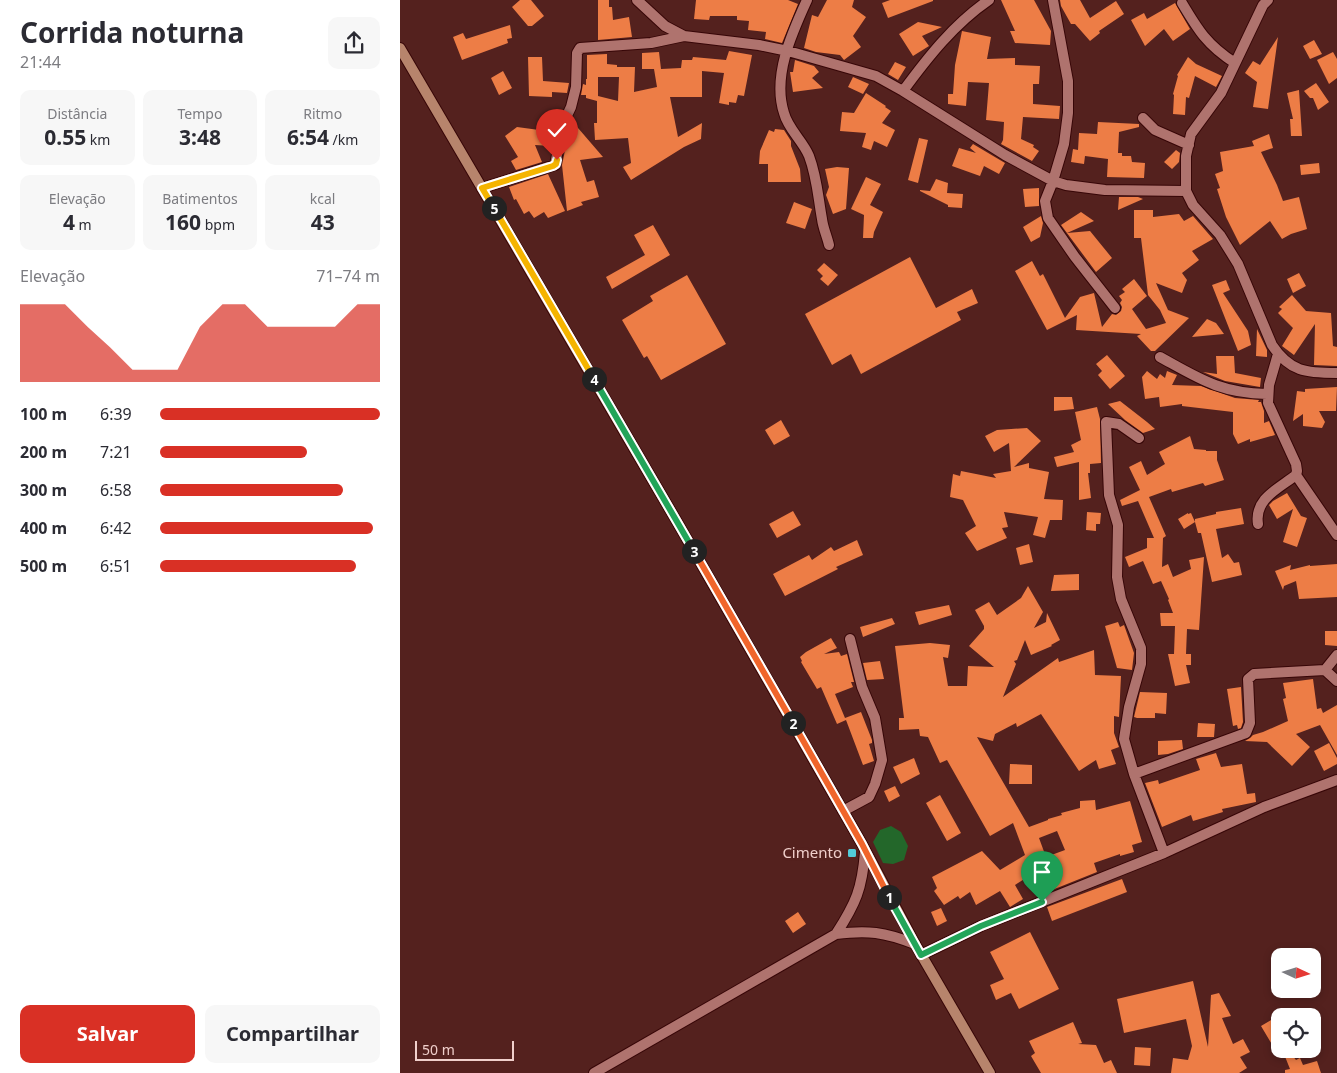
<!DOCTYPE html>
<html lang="pt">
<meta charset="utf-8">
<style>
body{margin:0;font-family:"Noto Sans",sans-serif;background:#f7f7f7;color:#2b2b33;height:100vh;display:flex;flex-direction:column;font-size:19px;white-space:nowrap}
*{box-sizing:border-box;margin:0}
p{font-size:16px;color:#7c7c81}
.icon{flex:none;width:28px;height:28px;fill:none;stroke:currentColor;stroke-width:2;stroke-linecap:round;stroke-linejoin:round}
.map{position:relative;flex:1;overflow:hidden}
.drawer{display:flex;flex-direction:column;background:#fff;width:400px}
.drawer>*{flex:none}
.needle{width:32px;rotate:94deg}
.buttons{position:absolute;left:871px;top:948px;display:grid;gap:10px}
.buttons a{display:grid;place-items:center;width:50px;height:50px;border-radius:10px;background:#fff;box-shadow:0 2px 8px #0003;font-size:25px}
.scale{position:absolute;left:15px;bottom:12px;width:99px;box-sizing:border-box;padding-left:5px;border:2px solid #f0cfcb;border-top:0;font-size:14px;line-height:18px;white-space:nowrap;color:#f0cfcb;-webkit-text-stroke:4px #54211e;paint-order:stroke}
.pin{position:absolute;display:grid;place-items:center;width:42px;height:42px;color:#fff;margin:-51px -21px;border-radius:50% 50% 50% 0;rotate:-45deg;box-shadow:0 0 5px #0007}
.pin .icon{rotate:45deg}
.km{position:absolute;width:25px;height:25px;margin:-12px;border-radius:50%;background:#222;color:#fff;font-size:14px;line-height:25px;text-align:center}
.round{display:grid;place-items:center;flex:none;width:52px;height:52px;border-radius:10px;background:#f7f7f7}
.head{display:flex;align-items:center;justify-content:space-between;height:85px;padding:0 20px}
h1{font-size:28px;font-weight:700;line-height:38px}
.metrics{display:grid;grid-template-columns:repeat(3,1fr);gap:8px;height:85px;padding:5px 20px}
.metrics div{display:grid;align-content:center;border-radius:10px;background:#f7f7f7;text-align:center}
.metrics b{font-size:21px;font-weight:700}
.metrics small{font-size:14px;font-weight:400}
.metrics p{font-size:14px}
.chart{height:140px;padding:10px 20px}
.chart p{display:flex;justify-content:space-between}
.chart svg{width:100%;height:90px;margin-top:5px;fill:#d93025;opacity:.7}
.action{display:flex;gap:10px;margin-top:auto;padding:10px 20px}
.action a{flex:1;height:58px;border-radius:10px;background:#d93025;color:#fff;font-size:20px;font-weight:700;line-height:58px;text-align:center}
.action a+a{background:#f7f7f7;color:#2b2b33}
ul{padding:0 20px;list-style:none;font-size:16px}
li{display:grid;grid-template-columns:80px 60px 1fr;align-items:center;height:38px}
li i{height:12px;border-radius:6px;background:#d93025}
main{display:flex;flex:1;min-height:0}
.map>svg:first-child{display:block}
</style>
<main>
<section class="drawer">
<div class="head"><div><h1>Corrida noturna</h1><p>21:44</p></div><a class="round"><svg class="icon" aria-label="share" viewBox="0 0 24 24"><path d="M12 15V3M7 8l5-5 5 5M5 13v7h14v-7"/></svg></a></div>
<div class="metrics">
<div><p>Distância</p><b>0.55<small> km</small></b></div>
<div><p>Tempo</p><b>3:48</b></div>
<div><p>Ritmo</p><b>6:54<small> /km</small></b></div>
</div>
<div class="metrics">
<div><p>Elevação</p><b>4<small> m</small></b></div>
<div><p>Batimentos</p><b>160<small> bpm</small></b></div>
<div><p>kcal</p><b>43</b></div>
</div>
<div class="chart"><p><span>Elevação</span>71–74 m</p>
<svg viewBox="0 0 160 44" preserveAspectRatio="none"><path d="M0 44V6L10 6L20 6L30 17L40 27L50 38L60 38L70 38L80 17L90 6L100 6L110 17L120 17L130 17L140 17L150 6L160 6V44z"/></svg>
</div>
<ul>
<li><b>100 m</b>6:39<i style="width:100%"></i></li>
<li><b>200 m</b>7:21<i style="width:67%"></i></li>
<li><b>300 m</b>6:58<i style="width:83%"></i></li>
<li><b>400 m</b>6:42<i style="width:97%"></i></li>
<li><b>500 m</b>6:51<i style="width:89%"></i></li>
</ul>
<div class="action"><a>Salvar</a><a>Compartilhar</a></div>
</section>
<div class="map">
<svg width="937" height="1073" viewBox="0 0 937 1073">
<rect width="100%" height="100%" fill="#54211e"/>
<!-- green -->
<path fill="#23672a" d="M 491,826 L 501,832 L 508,846 L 504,860 L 493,864 L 483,863 L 473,842 L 480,830 Z"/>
<!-- building -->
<path fill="#ed7d46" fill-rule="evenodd" d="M 120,0 L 131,0 L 144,16 L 132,26 L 128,26 L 112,7 Z
M 198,0 L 209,0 L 209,7 L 212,7 L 213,20 L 229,17 L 232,37 L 198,40 Z
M 296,0 L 388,0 L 398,4 L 382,43 L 365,39 L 366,32 L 348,30 L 349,21 L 337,20 L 337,16 L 310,16 L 309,20 L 294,19 Z
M 427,0 L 454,0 L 452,7 L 466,17 L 453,36 L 461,47 L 444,60 L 440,55 L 416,52 L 404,48 L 412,15 L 418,17 Z
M 490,0 L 533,0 L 533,1 L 488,18 L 482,3 Z
M 601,0 L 634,0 L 651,31 L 650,45 L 615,43 L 610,31 L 615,31 Z
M 660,0 L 680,0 L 690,18 L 716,1 L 724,14 L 699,31 L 700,33 L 690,41 L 675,24 L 671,24 L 661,6 Z
M 775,3 L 790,29 L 773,41 L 764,29 L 745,46 L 731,20 L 744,13 L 747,19 Z
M 518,22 L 542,27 L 522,36 L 529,46 L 513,56 L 499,34 Z
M 110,25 L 112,38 L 107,39 L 108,43 L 62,60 L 53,37 L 63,33 L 66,39 Z
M 562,31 L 591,37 L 587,59 L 615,58 L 615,65 L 640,66 L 639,84 L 633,84 L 633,104 L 660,106 L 659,119 L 623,117 L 621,139 L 634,145 L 633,147 L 639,151 L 632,161 L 601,144 L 603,140 L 604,122 L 586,120 L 589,83 L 568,82 L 566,106 L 548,104 L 548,94 L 553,94 L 555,65 Z
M 878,37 L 868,109 L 853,107 L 857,82 L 845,73 L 853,61 L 860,65 Z
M 914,40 L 922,54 L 910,59 L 903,46 Z
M 329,51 L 352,55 L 344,96 L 338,95 L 336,103 L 329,102 L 329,105 L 319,103 L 324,73 L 302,71 L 302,97 L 270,97 L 278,137 L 302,123 L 301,139 L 284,147 L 231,180 L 223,167 L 231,163 L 228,138 L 195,140 L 194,123 L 197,123 L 197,101 L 186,98 L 186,95 L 181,95 L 183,84 L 186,85 L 186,79 L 187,79 L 187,55 L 207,54 L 207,64 L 217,65 L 217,67 L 235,67 L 234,92 L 257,87 L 254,69 L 256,69 L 242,69 L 242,53 L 259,52 L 261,69 L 281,68 L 282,60 L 292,60 L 293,57 L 326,60 ZM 198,77 L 219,77 L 218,101 L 198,96 Z
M 933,52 L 937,59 L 937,78 L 929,84 L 917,60 Z
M 128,57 L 142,57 L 143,81 L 169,83 L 167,93 L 152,92 L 152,97 L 129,96 Z
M 788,57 L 796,64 L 822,76 L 816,87 L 795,76 L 789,98 L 786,97 L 785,115 L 773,114 L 774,95 L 773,94 L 778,76 L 777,75 Z
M 395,60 L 414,66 L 419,72 L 412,78 L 423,88 L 393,92 L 390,72 L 393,72 Z
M 495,62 L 506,67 L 498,80 L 488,74 Z
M 103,71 L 112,88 L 99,95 L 91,78 Z
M 453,77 L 469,84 L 463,94 L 448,87 Z
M 916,83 L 929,102 L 918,110 L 913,98 L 910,98 L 904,91 Z
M 899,90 L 902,136 L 891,136 L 890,119 L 893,119 L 887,93 Z
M 466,93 L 486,106 L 485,107 L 491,111 L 482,123 L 495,130 L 487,147 L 474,141 L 471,150 L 462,147 L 466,133 L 440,131 L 442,112 L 454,113 Z
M 172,121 L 203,157 L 180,160 L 187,182 L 194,180 L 199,197 L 181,202 L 183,205 L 167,211 L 162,165 L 170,126 Z
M 698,122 L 739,124 L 739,127 L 719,132 L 718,153 L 722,153 L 722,156 L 731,156 L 732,162 L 745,163 L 744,178 L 707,177 L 708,159 L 685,156 L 684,164 L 671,162 L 673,149 L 678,150 L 679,133 L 697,134 Z
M 117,127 L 154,132 L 152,146 L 135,145 L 142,162 L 116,170 L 111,161 L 118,157 L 105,136 Z
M 375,129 L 384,130 L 391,141 L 391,146 L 400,169 L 401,182 L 368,182 L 368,164 L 359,164 L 360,151 L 369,130 L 374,132 Z
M 869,134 L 873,148 L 861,152 L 877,185 L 883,201 L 899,197 L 907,229 L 891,234 L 882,239 L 870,221 L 840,245 L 826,217 L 817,189 L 820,188 L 815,174 L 823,171 L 820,152 L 854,146 L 852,141 Z
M 519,138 L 528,140 L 518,183 L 508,180 Z
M 573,144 L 605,163 L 599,174 L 584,166 L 580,176 L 552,166 L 559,148 L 576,153 L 570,148 Z
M 776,150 L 780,153 L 779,162 L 772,169 L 764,162 Z
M 919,163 L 920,173 L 901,175 L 900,165 Z
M 437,167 L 449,168 L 446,209 L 433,214 L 426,195 L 429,187 L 425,169 Z
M 148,174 L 165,211 L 148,218 L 144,212 L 134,218 L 129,211 L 124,214 L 116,199 L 114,200 L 109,187 Z
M 466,177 L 481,184 L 470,205 L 483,212 L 474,232 L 473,238 L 463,238 L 464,215 L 451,209 Z
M 536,179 L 548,183 L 547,193 L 563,194 L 562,208 L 548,207 L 548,205 L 520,191 L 520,190 L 530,191 Z
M 639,188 L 639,206 L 625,207 L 623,189 Z
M 719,197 L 738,197 L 743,199 L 718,210 Z
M 394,202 L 412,209 L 405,229 L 386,223 Z
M 734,210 L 753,210 L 753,217 L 779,214 L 784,221 L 793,216 L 813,239 L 792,251 L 799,260 L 782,273 L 787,280 L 782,293 L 756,283 L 768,310 L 789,318 L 755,351 L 751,351 L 737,336 L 741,334 L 676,330 L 677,315 L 647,330 L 615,271 L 632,261 L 640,276 L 643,274 L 665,318 L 680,297 L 694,293 L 702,327 L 712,314 L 716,315 L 721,311 L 722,307 L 720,303 L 722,300 L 719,296 L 725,292 L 722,289 L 734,279 L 747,296 L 732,309 L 746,329 L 766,323 L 760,310 L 748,295 L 741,238 L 734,238 Z
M 681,212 L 694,221 L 667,233 L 690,231 L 712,258 L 696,272 L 661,225 Z
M 641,216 L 643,223 L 640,237 L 631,242 L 623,227 Z
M 253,225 L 270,255 L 212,289 L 206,277 L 245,255 L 234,235 Z
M 510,257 L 536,308 L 572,289 L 578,303 L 557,312 L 561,320 L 461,374 L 451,354 L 432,365 L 405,314 Z
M 424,263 L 438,275 L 428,286 L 420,279 L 423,276 L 417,270 Z
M 899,273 L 906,286 L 893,293 L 887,279 Z
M 287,275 L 326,344 L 261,380 L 247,356 L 244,358 L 222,320 L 253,301 L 250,296 Z
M 826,280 L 830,290 L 823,293 L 848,331 L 851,345 L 838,351 L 812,285 Z
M 892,295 L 906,311 L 931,313 L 933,346 L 937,347 L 937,366 L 914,365 L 915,324 L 894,355 L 882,346 L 893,328 L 878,313 L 882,309 L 879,307 Z
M 807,319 L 816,323 L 824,334 L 792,337 Z
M 857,329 L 867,350 L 867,357 L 856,356 Z
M 707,355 L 725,376 L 710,389 L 698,375 L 702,371 L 696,364 Z
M 816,356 L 834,356 L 835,373 L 861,378 L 860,387 L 825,381 L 803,372 L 817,374 Z
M 747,371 L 757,379 L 760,374 L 765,378 L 767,371 L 777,375 L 772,385 L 801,386 L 835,398 L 859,400 L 858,402 L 861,402 L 864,411 L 864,423 L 869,421 L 875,435 L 850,442 L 850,439 L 838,444 L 833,434 L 833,412 L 782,406 L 782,404 L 760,407 L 759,397 L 745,399 L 742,377 Z
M 937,387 L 936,411 L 919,411 L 925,422 L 922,428 L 903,426 L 903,414 L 893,421 L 897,391 L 905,392 L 905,389 Z
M 654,397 L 672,397 L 674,409 L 654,411 Z
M 720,401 L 747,422 L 755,429 L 743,433 L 725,420 L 708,404 Z
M 697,407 L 700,419 L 701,463 L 690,464 L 690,473 L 688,473 L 691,498 L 679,500 L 679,462 L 657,467 L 654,457 L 674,452 L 671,445 L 681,440 L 675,412 Z
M 381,420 L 390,436 L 374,445 L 365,430 Z
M 627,428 L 641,441 L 614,467 L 629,463 L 629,468 L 649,472 L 644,499 L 663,500 L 662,520 L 650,520 L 645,538 L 633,535 L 638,517 L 604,512 L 608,527 L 602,528 L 607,538 L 577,551 L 565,533 L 576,526 L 563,500 L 550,497 L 553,474 L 560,476 L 561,471 L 596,478 L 593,474 L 611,471 L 609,443 L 594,452 L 585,436 L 597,430 Z
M 790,436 L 794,449 L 806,450 L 806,451 L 817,451 L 817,460 L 824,480 L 805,486 L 803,483 L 772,492 L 771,489 L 749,497 L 766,536 L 763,538 L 762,567 L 768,564 L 773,577 L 791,569 L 789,560 L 804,557 L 799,630 L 787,629 L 786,654 L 791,654 L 791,665 L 786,665 L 790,683 L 775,686 L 768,654 L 774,654 L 775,626 L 761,626 L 760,613 L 773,613 L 768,600 L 769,599 L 761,581 L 753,584 L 743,561 L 729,567 L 725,557 L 747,548 L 747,538 L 754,538 L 738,501 L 722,506 L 720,500 L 740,490 L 729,467 L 741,461 L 747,475 L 765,464 L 759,452 Z
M 887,493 L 901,516 L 907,518 L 897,547 L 883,542 L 893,509 L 877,519 L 869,505 L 873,501 Z
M 841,508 L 844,524 L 816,529 L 822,558 L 828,554 L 834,563 L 839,562 L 842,575 L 812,582 L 801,533 L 798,533 L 795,522 L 784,529 L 778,519 L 788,513 L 788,514 L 791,513 L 795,522 L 795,519 L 816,514 L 816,512 Z
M 393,511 L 401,525 L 377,538 L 369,524 Z
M 687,512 L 701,513 L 700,524 L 696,524 L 696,531 L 686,530 Z
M 457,540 L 463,555 L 436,567 L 438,569 L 385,596 L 373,574 L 409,555 L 412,560 L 431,547 L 434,551 Z
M 629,544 L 633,562 L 620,565 L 616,548 Z
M 937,564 L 937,597 L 899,599 L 896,581 L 884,586 L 883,590 L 875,571 L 891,565 L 890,570 L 910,565 L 910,566 Z
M 679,574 L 679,590 L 651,591 L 654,575 Z
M 628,586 L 643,612 L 634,628 L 646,622 L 647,613 L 660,640 L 651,645 L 652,646 L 631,655 L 625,640 L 617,660 L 614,661 L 616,664 L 603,697 L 658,658 L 659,662 L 694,650 L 695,675 L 721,676 L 719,717 L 714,716 L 714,733 L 719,747 L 711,750 L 716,764 L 699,769 L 696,760 L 679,771 L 641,714 L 617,727 L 616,723 L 595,734 L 593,741 L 577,737 L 629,827 L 648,820 L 648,819 L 662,815 L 661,813 L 680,808 L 680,801 L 695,800 L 696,810 L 730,801 L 742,842 L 732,845 L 734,852 L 720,856 L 720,854 L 694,863 L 697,872 L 642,894 L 634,873 L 615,885 L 623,899 L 610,907 L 600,891 L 576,905 L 570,892 L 560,899 L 558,896 L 544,905 L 534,891 L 537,888 L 532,877 L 582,851 L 600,870 L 625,855 L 613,823 L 590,836 L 547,760 L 540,763 L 528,737 L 520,736 L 519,729 L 499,730 L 499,718 L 504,718 L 495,646 L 530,643 L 550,645 L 548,658 L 543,657 L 548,686 L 567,686 L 568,666 L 594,667 L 569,646 L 584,629 L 584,626 L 575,610 L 589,602 L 597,615 L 621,598 ZM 657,831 L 665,850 L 646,857 L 639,838 Z
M 549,605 L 552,615 L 519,625 L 515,612 Z
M 492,618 L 495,624 L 463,637 L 460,627 Z
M 718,622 L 720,627 L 724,625 L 734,653 L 732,670 L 717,668 L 705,626 Z
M 925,631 L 937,631 L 937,646 L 925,645 Z
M 431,638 L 437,648 L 424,654 L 439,652 L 441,656 L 447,654 L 454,682 L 451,682 L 453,687 L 435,694 L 445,718 L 461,712 L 472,740 L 472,743 L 469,744 L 474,761 L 463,765 L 446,720 L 437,724 L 421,687 L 417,689 L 401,662 L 402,661 L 400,657 L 406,652 Z
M 480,661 L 484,679 L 467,680 L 463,663 Z
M 913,679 L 917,709 L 921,708 L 923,713 L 937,705 L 937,755 L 920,725 L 896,734 L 910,747 L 892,766 L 867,742 L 845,741 L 850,738 L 853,735 L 863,732 L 888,721 L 883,699 L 886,698 L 883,683 Z
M 841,687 L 843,722 L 841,728 L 838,729 L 837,725 L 833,726 L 827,689 Z
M 740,692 L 767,693 L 766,714 L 755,713 L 755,718 L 737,718 L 734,717 Z
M 798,723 L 815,724 L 814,737 L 797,737 Z
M 782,740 L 783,749 L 768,754 L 758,755 L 758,741 Z
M 929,743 L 937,758 L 937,764 L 924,771 L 914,751 Z
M 816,753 L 821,767 L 842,764 L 847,794 L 855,793 L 856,802 L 822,809 L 823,812 L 793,821 L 791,815 L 762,827 L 745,783 L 758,780 L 759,784 L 800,770 L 796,759 Z
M 514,758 L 520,774 L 501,784 L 493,767 Z
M 610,764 L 632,765 L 632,784 L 609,784 Z
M 495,786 L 500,796 L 489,802 L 484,791 Z
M 540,795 L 561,833 L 547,841 L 526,803 Z
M 722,879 L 727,892 L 652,921 L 647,907 Z
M 541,908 L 547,921 L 537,926 L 531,912 Z
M 398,912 L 406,924 L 393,933 L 385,921 Z
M 630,932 L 659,989 L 619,1009 L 611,993 L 596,1000 L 590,985 L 604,979 L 590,952 Z
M 793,981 L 808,1047 L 811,995 L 819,993 L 831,1016 L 822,1018 L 833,1044 L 843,1039 L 850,1052 L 840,1057 L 847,1068 L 839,1073 L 771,1073 L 773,1058 L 788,1060 L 792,1046 L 786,1019 L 724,1033 L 717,999 Z
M 876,1017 L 880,1024 L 880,1058 L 861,1026 Z
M 673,1022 L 682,1043 L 678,1044 L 696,1045 L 704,1063 L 711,1060 L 717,1073 L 641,1073 L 631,1056 L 635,1053 L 629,1041 Z
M 735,1047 L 751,1048 L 750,1066 L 734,1065 Z
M 882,1049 L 887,1049 L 896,1060 L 900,1058 L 903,1065 L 917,1061 L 921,1073 L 885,1073 L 885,1070 L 890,1069 Z"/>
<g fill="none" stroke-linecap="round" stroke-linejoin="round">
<defs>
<path id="minor" d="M 237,0 L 265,26 L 284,36 L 359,45 L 388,51 L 476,76 L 503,91 L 605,155 L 653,181 L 666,185 L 705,190 L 786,191
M 407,0 C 392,33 372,76 384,113 C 388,129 403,141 409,156 C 417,177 418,197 422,219 C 423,228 427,236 429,245
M 653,0 L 668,81 L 668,113 L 664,144 L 653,181 L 645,201 L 648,218 L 675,257 L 715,308
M 868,0 L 863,5 L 821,93 L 791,134 L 786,156 L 786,191 L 793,205 L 820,235 L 838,264 L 872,345 C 890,372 906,373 937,373
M 782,3 C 798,30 807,45 835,63
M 503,91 C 528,57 554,24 589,0
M 743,118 L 755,130 L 789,145
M 82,188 L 155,165 L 163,124 L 171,107 L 176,87 L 177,53 L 180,48 L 251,43 L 284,36
M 760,357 C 800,379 820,393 867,394
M 739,438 L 719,424 L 706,422 L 709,495 L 718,525 L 717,577 L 721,599 L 741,648 L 741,664 L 729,707 L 724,739 L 734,774 L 764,853
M 896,475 L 937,535
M 858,524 C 854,499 878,489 896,475 L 897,471 L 896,464 L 868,403 L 869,385 L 878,354
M 937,655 L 925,670 L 937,681
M 734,774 L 846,733 L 850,723 L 848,679 L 854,674 L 925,670
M 443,811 L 469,797 L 475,784 L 482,760 L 475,718 L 462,687 L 450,639
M 436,934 C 456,903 462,889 465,852
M 521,955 L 581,926 L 764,853 L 864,807 L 937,780
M 194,1073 L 436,934 C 468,930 484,932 515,944"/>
<path id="secondary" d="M 0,48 L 276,520 L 462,844 L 515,944 L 590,1073"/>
</defs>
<!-- minor casing -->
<use href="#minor" stroke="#370607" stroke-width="12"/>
<!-- secondary casing -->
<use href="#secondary" stroke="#370607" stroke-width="12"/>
<!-- minor -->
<use href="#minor" stroke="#af736e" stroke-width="10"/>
<!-- secondary -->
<use href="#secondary" stroke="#b7846c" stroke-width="10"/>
</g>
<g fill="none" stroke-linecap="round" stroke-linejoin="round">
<defs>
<path id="split-1" d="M 489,897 L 521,955 L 581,926 L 642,902"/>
<path id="split-2" d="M 393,723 L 462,844 L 489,897"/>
<path id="split-3" d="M 294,551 L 393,723"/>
<path id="split-4" d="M 194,379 L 294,551"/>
<path id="split-5" d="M 94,208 L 194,379"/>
<path id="split-6" d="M 94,208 L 82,188 L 153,166 L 156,164 L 157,160"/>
</defs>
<!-- split-1 casing -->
<use href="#split-1" stroke="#fff" stroke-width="10"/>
<!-- split-2 casing -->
<use href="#split-2" stroke="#fff" stroke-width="10"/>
<!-- split-3 casing -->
<use href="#split-3" stroke="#fff" stroke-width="10"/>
<!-- split-4 casing -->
<use href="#split-4" stroke="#fff" stroke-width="10"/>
<!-- split-5 casing -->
<use href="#split-5" stroke="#fff" stroke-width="10"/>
<!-- split-6 casing -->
<use href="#split-6" stroke="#fff" stroke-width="10"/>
<!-- split-1 -->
<use href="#split-1" stroke="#22a559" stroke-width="6"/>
<!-- split-2 -->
<use href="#split-2" stroke="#f0652b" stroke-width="6"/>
<!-- split-3 -->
<use href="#split-3" stroke="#f0652b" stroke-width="6"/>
<!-- split-4 -->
<use href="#split-4" stroke="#22a559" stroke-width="6"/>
<!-- split-5 -->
<use href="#split-5" stroke="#f5b400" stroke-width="6"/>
<!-- split-6 -->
<use href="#split-6" stroke="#f5b400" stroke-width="6"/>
</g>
<!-- markers -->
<rect fill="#52cbd8" stroke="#54211e" stroke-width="2" x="447" y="848" width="10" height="10" rx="2.5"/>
<g text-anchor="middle" stroke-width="5" stroke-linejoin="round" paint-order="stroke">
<!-- poi labels -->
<g font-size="15" fill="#f0cfcb" stroke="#54211e" text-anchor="end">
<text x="442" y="858">Cimento</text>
</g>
</g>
</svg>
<div class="buttons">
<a><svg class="needle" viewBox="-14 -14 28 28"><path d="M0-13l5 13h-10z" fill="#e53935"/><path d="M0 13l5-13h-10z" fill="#7c7c81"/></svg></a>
<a><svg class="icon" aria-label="locate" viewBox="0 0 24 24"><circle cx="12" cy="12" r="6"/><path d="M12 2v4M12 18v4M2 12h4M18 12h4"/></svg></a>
</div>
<div class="scale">50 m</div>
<div class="pin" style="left:642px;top:902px;background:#1e9e55"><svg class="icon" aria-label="arrive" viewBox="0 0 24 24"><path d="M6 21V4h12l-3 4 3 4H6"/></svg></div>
<div class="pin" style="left:157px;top:160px;background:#d93025"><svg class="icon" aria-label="check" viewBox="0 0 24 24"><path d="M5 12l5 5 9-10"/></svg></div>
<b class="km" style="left:489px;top:897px">1</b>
<b class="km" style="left:393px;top:723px">2</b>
<b class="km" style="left:294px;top:551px">3</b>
<b class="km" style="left:194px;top:379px">4</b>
<b class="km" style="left:94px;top:208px">5</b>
</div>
</main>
